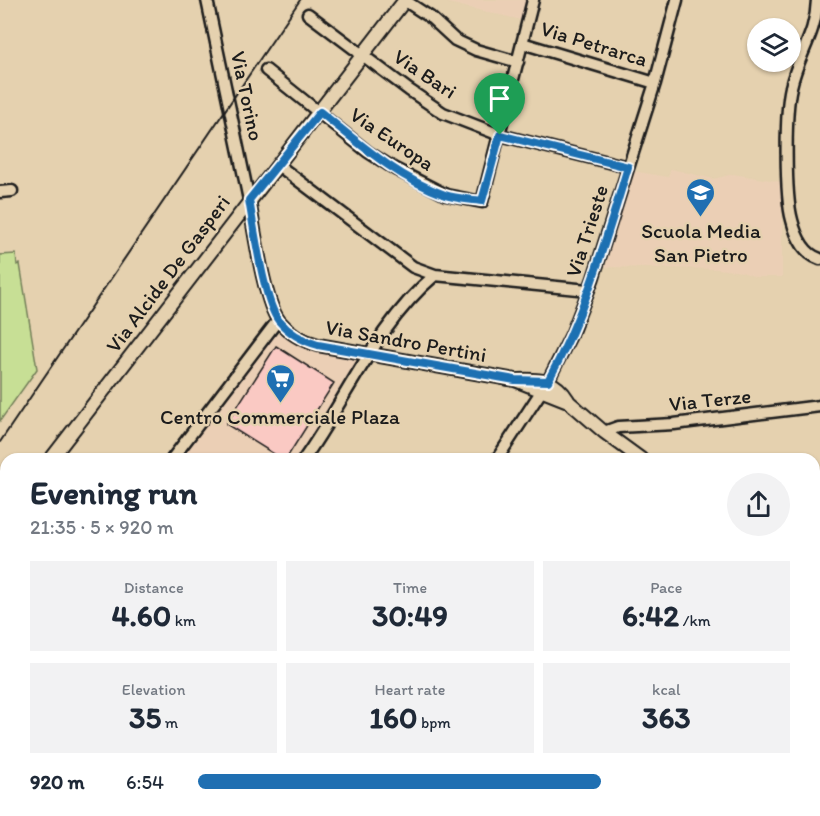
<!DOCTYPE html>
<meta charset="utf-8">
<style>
body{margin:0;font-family:Itim,sans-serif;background:#f2f2f3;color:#1f2937;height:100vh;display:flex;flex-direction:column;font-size:22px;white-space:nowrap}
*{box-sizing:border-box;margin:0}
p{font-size:20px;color:#747a83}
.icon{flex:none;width:33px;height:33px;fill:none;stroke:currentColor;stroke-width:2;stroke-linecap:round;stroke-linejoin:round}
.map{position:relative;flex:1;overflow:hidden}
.details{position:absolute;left:0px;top:453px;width:820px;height:363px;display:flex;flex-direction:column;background:#fff;border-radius:18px 18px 0 0;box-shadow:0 2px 4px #0004}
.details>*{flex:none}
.fabs{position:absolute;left:747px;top:18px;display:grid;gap:12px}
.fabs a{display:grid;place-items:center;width:54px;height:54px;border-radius:50%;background:#fff;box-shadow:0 2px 4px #0004;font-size:30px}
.pin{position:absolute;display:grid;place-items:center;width:51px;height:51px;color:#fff;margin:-62px -26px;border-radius:50% 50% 50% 0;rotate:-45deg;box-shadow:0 0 6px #0007}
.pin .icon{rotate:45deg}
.round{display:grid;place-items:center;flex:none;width:63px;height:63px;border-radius:32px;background:#f2f2f3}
.summary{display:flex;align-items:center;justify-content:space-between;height:102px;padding:0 30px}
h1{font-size:33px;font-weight:800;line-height:45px}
.metrics{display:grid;grid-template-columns:repeat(3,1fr);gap:9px;height:102px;padding:6px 30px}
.metrics div{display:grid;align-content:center;border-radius:0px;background:#f2f2f3;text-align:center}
.metrics b{font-size:30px;font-weight:800}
.metrics small{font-size:16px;font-weight:400}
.metrics p{font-size:16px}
ul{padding:0 30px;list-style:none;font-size:20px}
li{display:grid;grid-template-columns:96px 72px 1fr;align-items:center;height:45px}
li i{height:15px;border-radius:8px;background:#1f6fb2}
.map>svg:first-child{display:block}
</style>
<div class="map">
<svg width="820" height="816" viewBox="0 0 820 816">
<rect width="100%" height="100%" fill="#e5d1af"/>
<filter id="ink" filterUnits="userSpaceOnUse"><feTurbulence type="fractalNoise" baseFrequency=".0167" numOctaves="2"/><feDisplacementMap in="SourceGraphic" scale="12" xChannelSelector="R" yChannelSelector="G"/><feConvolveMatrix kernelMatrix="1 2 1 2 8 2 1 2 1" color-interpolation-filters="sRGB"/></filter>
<g filter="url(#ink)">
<!-- built -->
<path fill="#ebcfb5" d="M 449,0 L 526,0 L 521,20 L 448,3 Z
M 671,169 L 714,179 L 733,174 L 782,182 L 782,277 L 755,277 L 742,272 L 718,269 L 605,267 L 632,171 L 668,177 Z
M 273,334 L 282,334 L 305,345 L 353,357 L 356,360 L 348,379 L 297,459 L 177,459 Z"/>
<!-- green -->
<path fill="#c7df95" stroke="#727e58" stroke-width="1.5" d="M 16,254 L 17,265 L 20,264 L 37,369 L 0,421 L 0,255 Z"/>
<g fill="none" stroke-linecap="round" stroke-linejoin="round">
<!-- stream -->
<path stroke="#658e9f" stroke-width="2" d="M 814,754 L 820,736
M 795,816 L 797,810"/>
</g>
<!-- building -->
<path fill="#fac9c3" stroke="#1c1c1c" stroke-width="1.5" d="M 276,346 L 334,383 L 286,459 L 282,459 L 226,424 Z"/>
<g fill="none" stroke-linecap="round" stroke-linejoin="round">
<defs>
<path id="minor" d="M 207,0 L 249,200
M 404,0 L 430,17 L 455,40 L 476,50 L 518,62
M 817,0 C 816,36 798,54 791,87 C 785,112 785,196 792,220 C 796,236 804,254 820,259
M 308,14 L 409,90 L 443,113 L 500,135 L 628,167
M 522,43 L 655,83
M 266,70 L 368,152 L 395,169 L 446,195 L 482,202 L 533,0
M 278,165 L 413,267 L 435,275 L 588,290
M 0,192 L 12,191
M 604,432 L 618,427 L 674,424 L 820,406
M 172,459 L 278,320
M 304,459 C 347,398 377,324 435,275
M 497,459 L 548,381 L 572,333 L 593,279 L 655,83 L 677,0
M 0,638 L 6,638
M 0,695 L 6,693
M 0,800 L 6,798
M 133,816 L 139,810"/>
<path id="major" d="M 249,200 C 254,228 264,302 279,321 C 289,333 303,341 318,345 L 515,380 L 568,401 L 604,432 L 641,459
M 519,380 C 541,379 556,380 568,400
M 51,459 L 405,0
M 0,527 L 6,519
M 814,582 L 820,586"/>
</defs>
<!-- minor casing -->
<use href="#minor" stroke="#1c1c1c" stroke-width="15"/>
<!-- major casing -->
<use href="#major" stroke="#1c1c1c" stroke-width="16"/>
<!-- minor -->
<use href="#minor" stroke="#e5d1af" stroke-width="10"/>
<!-- major -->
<use href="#major" stroke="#e5d1af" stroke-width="12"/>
<!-- rail -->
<path stroke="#1c1c1c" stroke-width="2" d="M 0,442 L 300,0"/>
</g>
</g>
<g fill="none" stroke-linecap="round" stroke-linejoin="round" filter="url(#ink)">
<defs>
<path id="route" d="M 320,112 C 359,143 397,178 445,195 C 457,199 470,199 482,201 L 500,135 L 628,167 C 606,239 585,314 548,381 L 515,380 L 318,345 C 303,341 289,333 279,321 C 264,302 254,228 249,200 Z"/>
</defs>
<!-- route casing -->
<use href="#route" stroke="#fff" stroke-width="12"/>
<!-- route -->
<use href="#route" stroke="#1f6fb2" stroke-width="8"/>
</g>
<!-- icons -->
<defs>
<symbol id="school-pin" viewBox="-11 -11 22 30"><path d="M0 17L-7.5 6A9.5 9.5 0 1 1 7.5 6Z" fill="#1f6fb2" stroke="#e5d1af"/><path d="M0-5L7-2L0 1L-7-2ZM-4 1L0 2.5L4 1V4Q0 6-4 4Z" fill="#fff"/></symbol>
<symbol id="supermarket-pin" viewBox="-11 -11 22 30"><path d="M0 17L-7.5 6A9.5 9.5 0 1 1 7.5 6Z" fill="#1f6fb2" stroke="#e5d1af"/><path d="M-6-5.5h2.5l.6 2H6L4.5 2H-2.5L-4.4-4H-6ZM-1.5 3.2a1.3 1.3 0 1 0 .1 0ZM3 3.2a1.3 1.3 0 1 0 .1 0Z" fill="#fff"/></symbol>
</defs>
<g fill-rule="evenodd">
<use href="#school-pin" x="684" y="176" width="33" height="45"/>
<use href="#supermarket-pin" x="264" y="362" width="33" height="45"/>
</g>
<g text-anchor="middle" stroke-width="5" stroke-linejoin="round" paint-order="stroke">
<!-- street labels -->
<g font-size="21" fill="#1c1c1c" stroke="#e5d1af">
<text transform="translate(594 44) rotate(17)" y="7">Via Petrarca</text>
<text transform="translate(425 74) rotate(34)" y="7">Via Bari</text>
<text transform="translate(247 96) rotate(78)" y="7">Via Torino</text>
<text transform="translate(392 139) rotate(34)" y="7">Via Europa</text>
<text transform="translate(587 231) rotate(-72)" y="7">Via Trieste</text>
<text transform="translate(168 274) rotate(-53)" y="7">Via Alcide De Gasperi</text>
<text transform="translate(406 341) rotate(10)" y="7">Via Sandro Pertini</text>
<text transform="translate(710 400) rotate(-6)" y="7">Via Terze</text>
</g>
<!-- poi labels -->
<g font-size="21" fill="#1c1c1c" stroke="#e5d1af">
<text x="701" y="238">Scuola Media<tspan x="701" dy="24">San Pietro</tspan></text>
<text x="280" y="424">Centro Commerciale Plaza</text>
</g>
</g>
</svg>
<div class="fabs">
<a><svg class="icon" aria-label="layers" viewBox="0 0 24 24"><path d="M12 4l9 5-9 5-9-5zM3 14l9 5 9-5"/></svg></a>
</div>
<div class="pin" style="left:500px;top:135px;background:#1e9e55"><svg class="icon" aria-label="arrive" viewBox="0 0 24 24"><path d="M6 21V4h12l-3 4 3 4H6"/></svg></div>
<section class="details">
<div class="summary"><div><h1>Evening run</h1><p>21:35 · 5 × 920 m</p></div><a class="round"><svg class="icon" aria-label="share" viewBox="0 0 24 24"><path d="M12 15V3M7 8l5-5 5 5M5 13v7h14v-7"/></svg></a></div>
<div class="metrics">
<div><p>Distance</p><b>4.60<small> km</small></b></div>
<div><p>Time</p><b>30:49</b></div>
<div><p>Pace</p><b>6:42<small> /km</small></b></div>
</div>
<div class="metrics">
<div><p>Elevation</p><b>35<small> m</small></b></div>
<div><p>Heart rate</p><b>160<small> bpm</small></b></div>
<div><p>kcal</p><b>363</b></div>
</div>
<ul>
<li><b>920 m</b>6:54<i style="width:68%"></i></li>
</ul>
</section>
</div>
